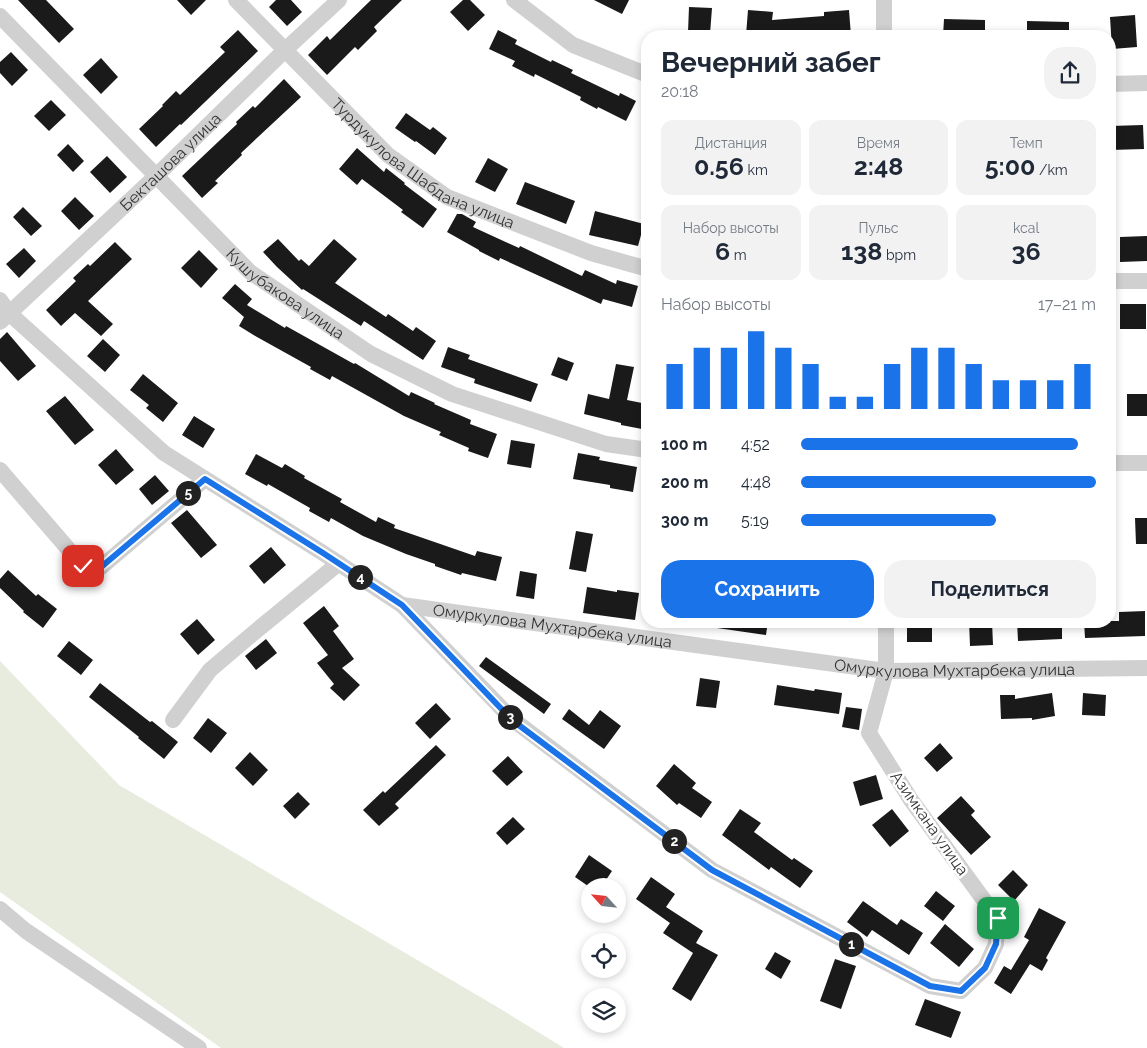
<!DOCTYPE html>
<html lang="ru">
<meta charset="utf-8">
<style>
body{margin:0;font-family:Raleway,sans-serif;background:#f2f2f3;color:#1f2937;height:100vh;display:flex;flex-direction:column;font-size:19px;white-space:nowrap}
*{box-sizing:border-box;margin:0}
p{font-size:16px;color:#747a83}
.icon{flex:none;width:28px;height:28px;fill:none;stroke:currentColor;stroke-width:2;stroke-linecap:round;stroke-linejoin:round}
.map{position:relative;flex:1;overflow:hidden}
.details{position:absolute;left:641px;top:30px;width:475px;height:598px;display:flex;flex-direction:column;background:#fff;border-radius:20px;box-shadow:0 2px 8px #0003}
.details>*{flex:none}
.needle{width:32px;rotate:297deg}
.tools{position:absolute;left:581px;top:878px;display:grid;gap:10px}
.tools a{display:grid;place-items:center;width:45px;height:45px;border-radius:50%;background:#fff;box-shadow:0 2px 8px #0003;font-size:25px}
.pin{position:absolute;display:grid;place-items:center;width:42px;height:42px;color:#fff;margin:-21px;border-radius:10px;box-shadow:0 2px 8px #0006}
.km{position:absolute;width:25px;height:25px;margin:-12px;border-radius:50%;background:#222;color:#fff;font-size:14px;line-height:25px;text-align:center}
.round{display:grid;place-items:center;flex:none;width:52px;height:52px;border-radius:20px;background:#f2f2f3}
.overview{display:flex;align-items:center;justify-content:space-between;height:85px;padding:0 20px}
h1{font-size:28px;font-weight:700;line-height:38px}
.stats{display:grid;grid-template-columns:repeat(3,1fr);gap:8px;height:85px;padding:5px 20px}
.stats div{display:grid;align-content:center;border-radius:12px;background:#f2f2f3;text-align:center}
.stats b{font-size:25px;font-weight:700}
.stats small{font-size:14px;font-weight:400}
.stats p{font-size:14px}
.chart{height:140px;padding:10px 20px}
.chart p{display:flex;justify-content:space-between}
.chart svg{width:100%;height:90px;margin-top:5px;stroke:#1a73e8;stroke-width:6}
.cta{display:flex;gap:10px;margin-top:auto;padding:10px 20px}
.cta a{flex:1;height:58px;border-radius:20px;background:#1a73e8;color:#fff;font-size:20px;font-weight:700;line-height:58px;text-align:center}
.cta a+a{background:#f2f2f3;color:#1f2937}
ul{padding:0 20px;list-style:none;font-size:16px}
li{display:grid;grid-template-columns:80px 60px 1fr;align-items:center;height:38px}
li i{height:12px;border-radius:6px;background:#1a73e8}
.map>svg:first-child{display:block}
</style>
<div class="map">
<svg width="1147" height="1048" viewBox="0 0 1147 1048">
<rect width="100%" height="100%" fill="#fff"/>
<!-- green -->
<path fill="#e7ecde" d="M 0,661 L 119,785 L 494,1005 L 564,1048 L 221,1048 L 0,892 Z"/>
<!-- building -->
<path fill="#1a1a1a" d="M 18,0 L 46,0 L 74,29 L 59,43 Z
M 177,0 L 206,0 L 191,15 Z
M 276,0 L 291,0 L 302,12 L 287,26 L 269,7 Z
M 371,0 L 402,0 L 374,27 L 377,31 L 358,50 L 355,47 L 327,75 L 308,55 L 327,36 L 330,40 Z
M 463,0 L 470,0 L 485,15 L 468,31 L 450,12 Z
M 594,0 L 629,0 L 622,14 Z
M 689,7 L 712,8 L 710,34 L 688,32 Z
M 748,10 L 773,12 L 772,20 L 824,16 L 824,12 L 849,10 L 851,36 L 746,35 Z
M 1135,15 L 1137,47 L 1112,49 L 1110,17 Z
M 944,19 L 985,20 L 985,36 L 943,36 Z
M 1027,21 L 1069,22 L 1069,36 L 1027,36 Z
M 238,30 L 258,51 L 181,125 L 180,124 L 156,147 L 139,129 L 163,106 L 162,105 L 176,91 L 180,95 L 225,52 L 220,47 Z
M 498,30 L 517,40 L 515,44 L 551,62 L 552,60 L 573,70 L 571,73 L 619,96 L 620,93 L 636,101 L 626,121 L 598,107 L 597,109 L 580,100 L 581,97 L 535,74 L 534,77 L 512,66 L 515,61 L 489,49 Z
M 11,52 L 28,70 L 12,86 L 0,73 L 0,62 Z
M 101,58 L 118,77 L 101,94 L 83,75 Z
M 284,79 L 301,97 L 241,153 L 242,155 L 215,181 L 218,183 L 202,198 L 182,176 L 237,124 L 236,122 L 253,106 L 255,108 Z
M 51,100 L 66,115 L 49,131 L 34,116 Z
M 406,113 L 430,130 L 433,127 L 447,138 L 435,155 L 416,141 L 415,142 L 395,128 Z
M 1143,125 L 1144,149 L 1110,150 L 1110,126 Z
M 68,144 L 84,161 L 73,172 L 57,155 Z
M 357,148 L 384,172 L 386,168 L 405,183 L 404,184 L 437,209 L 423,228 L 401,212 L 403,210 L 362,179 L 357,185 L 339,169 Z
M 107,156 L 127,177 L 110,193 L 90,172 Z
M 488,158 L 508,169 L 495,192 L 475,182 Z
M 525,182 L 575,201 L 566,224 L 516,204 Z
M 75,197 L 94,216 L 79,230 L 61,211 Z
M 23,207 L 42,226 L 31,236 L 13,217 Z
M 595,211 L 644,224 L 638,246 L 589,235 Z
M 457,214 L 462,214 L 476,222 L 473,227 L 519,248 L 520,246 L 582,276 L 585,270 L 616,284 L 617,280 L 638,286 L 632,307 L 603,299 L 601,304 L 500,258 L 499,261 L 479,251 L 479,250 L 447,232 Z
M 1147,236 L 1147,261 L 1120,262 L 1120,237 Z
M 278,239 L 299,261 L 301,259 L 309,266 L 334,239 L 357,259 L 335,283 L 386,317 L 388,314 L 413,331 L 416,327 L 436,341 L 423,360 L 364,321 L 361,326 L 303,289 L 302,290 L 277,267 L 263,252 Z
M 115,242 L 132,259 L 88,301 L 113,324 L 101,336 L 75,313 L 61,326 L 46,310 L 76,281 L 73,278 L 88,264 L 90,266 Z
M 24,248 L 36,261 L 19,278 L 6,264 Z
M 199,250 L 218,269 L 201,288 L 181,268 Z
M 235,284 L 252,299 L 247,305 L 285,328 L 286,326 L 354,364 L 355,363 L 409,396 L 411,392 L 435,403 L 434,404 L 471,420 L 470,424 L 497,434 L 488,458 L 468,451 L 469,448 L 439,435 L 441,432 L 404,416 L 332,376 L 330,380 L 310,369 L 311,367 L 257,337 L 239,326 L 244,317 L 222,298 Z
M 1120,304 L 1146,304 L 1146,329 L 1120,329 Z
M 7,332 L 36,366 L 18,381 L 0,361 L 0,339 Z
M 103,339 L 120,355 L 105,372 L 87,356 Z
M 448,347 L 470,355 L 468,359 L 538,384 L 531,402 L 474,383 L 475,379 L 441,367 Z
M 558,357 L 574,363 L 567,381 L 551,375 Z
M 616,364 L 634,367 L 627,400 L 647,404 L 642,429 L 621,425 L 621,423 L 584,414 L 588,394 L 609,399 Z
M 143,374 L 178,403 L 163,422 L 146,408 L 149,405 L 130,390 Z
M 1127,394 L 1147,394 L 1147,416 L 1127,416 Z
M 65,396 L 94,430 L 75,445 L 46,411 Z
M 194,416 L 215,429 L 203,448 L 182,435 Z
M 511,440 L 535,444 L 531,468 L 507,464 Z
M 116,449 L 134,470 L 116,485 L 98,465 Z
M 578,453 L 600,457 L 599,460 L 637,467 L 633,492 L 610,488 L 610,485 L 573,479 Z
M 256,454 L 282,468 L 285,464 L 305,476 L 304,478 L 342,499 L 340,502 L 376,522 L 378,517 L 395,525 L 394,528 L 475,556 L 477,551 L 502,557 L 496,581 L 462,573 L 461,575 L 435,566 L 435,564 L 406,554 L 363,536 L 331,518 L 329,522 L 309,511 L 310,508 L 268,484 L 267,486 L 245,474 Z
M 155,475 L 169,491 L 152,505 L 139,489 Z
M 187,510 L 217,545 L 201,558 L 171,523 Z
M 1135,518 L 1147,518 L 1147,544 L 1136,544 Z
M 576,531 L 593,534 L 586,572 L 569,569 Z
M 271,547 L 286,565 L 264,584 L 249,566 Z
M 8,570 L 36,596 L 38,594 L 57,609 L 43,628 L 23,612 L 24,611 L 0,588 L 0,579 Z
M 520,571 L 537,574 L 534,599 L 516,596 Z
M 587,587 L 617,592 L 617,590 L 639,593 L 635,620 L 583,613 Z
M 324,606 L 339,626 L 333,631 L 354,659 L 342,668 L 360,685 L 344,701 L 330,688 L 334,684 L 317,663 L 328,655 L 303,623 Z
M 1145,611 L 1145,636 L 1085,638 L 1084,621 L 1119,621 L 1119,612 Z
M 197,619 L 215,640 L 198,655 L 180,634 Z
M 718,621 L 768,621 L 766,635 L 717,628 Z
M 907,621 L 932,621 L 932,642 L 907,642 Z
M 969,621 L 992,621 L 993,645 L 970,646 Z
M 1017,621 L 1062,621 L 1062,639 L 1018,641 Z
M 266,639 L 277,653 L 256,670 L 245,656 Z
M 69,641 L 93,660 L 81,675 L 57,656 Z
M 486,657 L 551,704 L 544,714 L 479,666 Z
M 700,678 L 720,681 L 716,708 L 696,706 Z
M 100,683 L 150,722 L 152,721 L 178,742 L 164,759 L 138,738 L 139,737 L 89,697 Z
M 777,685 L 814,691 L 815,689 L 842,693 L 839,714 L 774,705 Z
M 1052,693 L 1055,716 L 1032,720 L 1032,718 L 1001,719 L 1000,695 L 1015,695 L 1015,699 Z
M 1083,693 L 1106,695 L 1105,716 L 1082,715 Z
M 436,703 L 451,719 L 430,739 L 415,723 Z
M 846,707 L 862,709 L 859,730 L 842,727 Z
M 569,709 L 589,725 L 600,710 L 621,726 L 604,749 L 562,719 Z
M 208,718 L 227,733 L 211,753 L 193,738 Z
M 940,743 L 953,758 L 937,772 L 924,758 Z
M 436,745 L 446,755 L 395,804 L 399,808 L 379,826 L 363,810 L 383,791 L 385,793 Z
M 250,752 L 268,770 L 253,786 L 235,768 Z
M 508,756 L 523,772 L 507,786 L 492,771 Z
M 674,764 L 696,783 L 692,788 L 712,802 L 701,818 L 679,803 L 677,805 L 656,786 Z
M 876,775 L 883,799 L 860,806 L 853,782 Z
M 298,792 L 310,804 L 295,819 L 283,806 Z
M 961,796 L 975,811 L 971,815 L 991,837 L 971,855 L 937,818 Z
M 740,809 L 761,823 L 754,832 L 792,860 L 794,858 L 813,871 L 800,888 L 771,867 L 769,870 L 722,835 Z
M 892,809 L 909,831 L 890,847 L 872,825 Z
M 513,817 L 525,829 L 507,845 L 496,833 Z
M 589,855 L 612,871 L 602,886 L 588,886 L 575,877 Z
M 1013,870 L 1028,885 L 1014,901 L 998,885 Z
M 651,877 L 675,894 L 666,907 L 703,931 L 696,943 L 718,955 L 691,1001 L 672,989 L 693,953 L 663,933 L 670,923 L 636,899 Z
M 936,891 L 955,906 L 943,921 L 924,906 Z
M 863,901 L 897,925 L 901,919 L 923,933 L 909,955 L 872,930 L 867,937 L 847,922 Z
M 1039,908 L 1066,922 L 1046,958 L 1048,960 L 1042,971 L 1030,964 L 1011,994 L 994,983 L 1004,966 L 1011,970 L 1029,940 L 1024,937 Z
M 945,924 L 974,949 L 959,967 L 930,943 Z
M 775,952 L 791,961 L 781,979 L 765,969 Z
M 835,959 L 856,966 L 841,1009 L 820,1001 Z
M 925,999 L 961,1012 L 951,1038 L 915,1025 Z"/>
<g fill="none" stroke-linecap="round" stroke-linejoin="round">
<!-- minor -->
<g stroke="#d0d0d0" stroke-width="16">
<path id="s1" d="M 236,0 L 388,155 L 447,197 L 591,253 L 648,269"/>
<path d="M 514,0 L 573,45 L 648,75"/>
<path d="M 884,0 L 884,36"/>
<path id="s2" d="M 0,16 L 250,272 L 371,354 L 452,394 L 606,444 L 648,450"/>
<path d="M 1110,84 L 1147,83"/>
<path d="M 1110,281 L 1147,281"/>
<path id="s3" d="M 0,300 L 9,313 L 164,453 L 323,553 L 402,605 L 886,671 L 1147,668"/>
<path id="s4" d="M 0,322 L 156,176 L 285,50 L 339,0"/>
<path d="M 1110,463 L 1147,463"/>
<path d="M 0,470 L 83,566 L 100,568 L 205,479"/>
<path d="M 402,605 L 512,719 L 712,870 L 930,986 L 961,991 L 985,968 L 996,944 L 997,918 L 911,800 L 869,733 L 886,671 L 886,621"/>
<path d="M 173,720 L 210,670 L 250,636 L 339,563"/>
<path d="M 0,909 L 26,931 L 199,1048"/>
</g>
</g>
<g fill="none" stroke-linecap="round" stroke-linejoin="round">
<defs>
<path id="route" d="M 83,566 L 100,568 L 205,479 L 323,553 L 402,605 L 512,720 L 712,870 L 930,986 L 961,991 L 985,968 L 996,944 L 998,918"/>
</defs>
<!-- route casing -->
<use href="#route" stroke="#fff" stroke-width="10"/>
<!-- route -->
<use href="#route" stroke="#1a73e8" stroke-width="6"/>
</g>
<g text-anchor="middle" stroke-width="5" stroke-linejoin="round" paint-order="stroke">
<!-- street labels -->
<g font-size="16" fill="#333" stroke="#fff">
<text dy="6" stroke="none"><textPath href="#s4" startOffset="234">Бекташова улица</textPath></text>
<text dy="6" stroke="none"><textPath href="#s1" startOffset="251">Турдукулова Шабдана улица</textPath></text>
<text dy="6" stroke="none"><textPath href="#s2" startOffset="399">Кушубакова улица</textPath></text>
<text dy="6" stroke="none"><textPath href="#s3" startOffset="659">Омуркулова Мухтарбека улица</textPath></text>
<text dy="6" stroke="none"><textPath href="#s3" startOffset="1064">Омуркулова Мухтарбека улица</textPath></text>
<text transform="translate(930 823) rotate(55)" y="6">Азимкана улица</text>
</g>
</g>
</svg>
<div class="tools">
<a><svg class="needle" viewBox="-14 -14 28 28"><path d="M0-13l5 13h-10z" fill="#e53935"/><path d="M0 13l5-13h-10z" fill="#747a83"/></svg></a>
<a><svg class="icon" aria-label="locate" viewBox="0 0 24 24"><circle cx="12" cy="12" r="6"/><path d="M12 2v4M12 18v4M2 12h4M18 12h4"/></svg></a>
<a><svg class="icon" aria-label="layers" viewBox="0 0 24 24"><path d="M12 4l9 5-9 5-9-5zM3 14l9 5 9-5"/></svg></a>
</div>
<div class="pin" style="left:998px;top:918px;background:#1e9e55"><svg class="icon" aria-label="arrive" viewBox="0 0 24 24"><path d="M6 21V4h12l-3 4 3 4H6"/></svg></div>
<div class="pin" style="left:83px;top:566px;background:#d93025"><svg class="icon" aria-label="check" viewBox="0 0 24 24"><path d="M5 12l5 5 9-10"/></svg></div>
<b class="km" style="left:851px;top:944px">1</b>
<b class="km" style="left:674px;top:841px">2</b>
<b class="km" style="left:510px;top:717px">3</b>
<b class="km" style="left:360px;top:577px">4</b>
<b class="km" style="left:188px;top:493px">5</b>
<section class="details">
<div class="overview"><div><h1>Вечерний забег</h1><p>20:18</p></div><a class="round"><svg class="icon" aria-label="share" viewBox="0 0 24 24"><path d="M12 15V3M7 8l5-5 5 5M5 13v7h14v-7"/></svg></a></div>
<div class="stats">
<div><p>Дистанция</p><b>0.56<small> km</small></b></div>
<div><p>Время</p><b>2:48</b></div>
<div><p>Темп</p><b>5:00<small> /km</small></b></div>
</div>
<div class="stats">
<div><p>Набор высоты</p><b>6<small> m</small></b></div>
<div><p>Пульс</p><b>138<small> bpm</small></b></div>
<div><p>kcal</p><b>36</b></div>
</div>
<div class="chart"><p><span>Набор высоты</span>17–21 m</p>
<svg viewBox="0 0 160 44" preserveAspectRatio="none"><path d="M5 44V22M15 44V14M25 44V14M35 44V6M45 44V14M55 44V22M65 44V38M75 44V38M85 44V22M95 44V14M105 44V14M115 44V22M125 44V30M135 44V30M145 44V30M155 44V22"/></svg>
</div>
<ul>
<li><b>100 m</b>4:52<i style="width:94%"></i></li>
<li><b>200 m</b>4:48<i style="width:100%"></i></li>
<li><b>300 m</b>5:19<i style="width:66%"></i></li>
</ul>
<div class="cta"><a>Сохранить</a><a>Поделиться</a></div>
</section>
</div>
